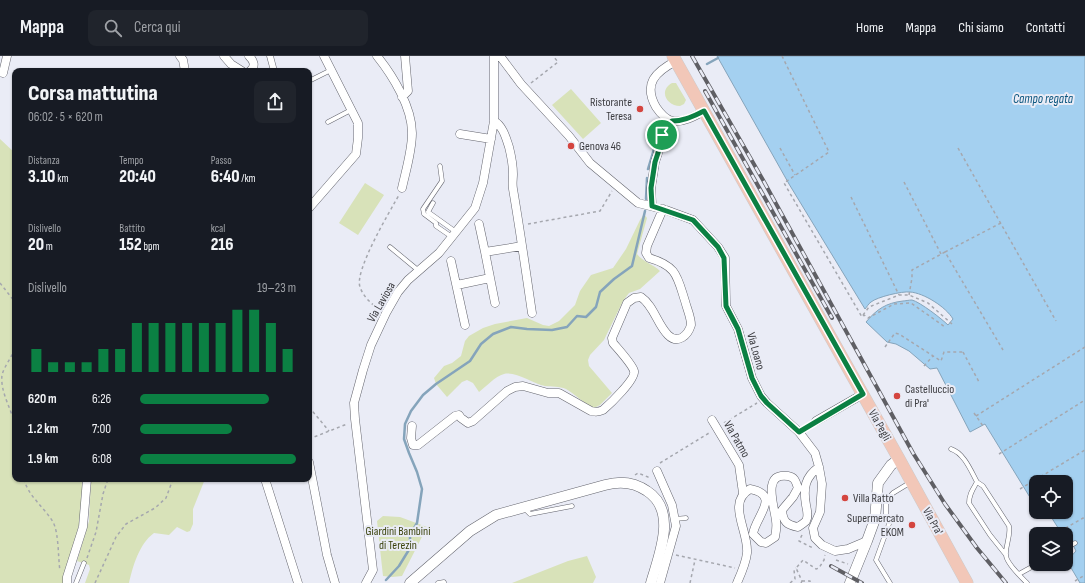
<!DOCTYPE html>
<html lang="it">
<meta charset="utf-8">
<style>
body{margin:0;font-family:"Sofia Sans Condensed",sans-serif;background:#20242c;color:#f1f3f6;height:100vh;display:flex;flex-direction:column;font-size:15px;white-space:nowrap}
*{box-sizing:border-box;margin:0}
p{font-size:13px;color:#9ea1a6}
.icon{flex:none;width:22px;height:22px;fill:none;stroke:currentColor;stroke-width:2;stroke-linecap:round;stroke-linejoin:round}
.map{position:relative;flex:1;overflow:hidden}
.sheet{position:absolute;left:12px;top:12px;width:300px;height:414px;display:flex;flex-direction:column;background:#171b24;border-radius:8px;box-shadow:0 1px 3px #0004}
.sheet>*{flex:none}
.tools{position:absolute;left:1029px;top:419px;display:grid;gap:8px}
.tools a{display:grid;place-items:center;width:44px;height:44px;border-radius:8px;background:#171b24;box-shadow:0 1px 3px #0004;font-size:20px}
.pin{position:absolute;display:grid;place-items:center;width:34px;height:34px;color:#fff;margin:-17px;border:2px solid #fff;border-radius:50%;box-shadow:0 1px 4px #0007}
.round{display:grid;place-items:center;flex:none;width:42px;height:42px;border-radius:8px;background:#20242c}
.summary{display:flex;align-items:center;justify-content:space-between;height:68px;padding:0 16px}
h1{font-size:22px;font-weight:800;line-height:30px}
.figures{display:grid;grid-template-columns:repeat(3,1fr);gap:6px;height:68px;padding:4px 16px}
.figures div{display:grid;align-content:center}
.figures b{font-size:17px;font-weight:800}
.figures small{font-size:11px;font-weight:400}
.figures p{font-size:11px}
.chart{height:112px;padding:8px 16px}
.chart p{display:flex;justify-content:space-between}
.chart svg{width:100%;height:72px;margin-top:4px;stroke:#0b8043;stroke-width:6}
ul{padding:0 16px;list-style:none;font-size:13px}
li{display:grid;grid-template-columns:64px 48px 1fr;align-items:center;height:30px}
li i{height:10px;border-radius:5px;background:#0b8043}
header{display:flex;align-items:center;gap:24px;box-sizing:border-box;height:56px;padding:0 20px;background:#171b24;border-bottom:1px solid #363941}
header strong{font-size:19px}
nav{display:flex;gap:22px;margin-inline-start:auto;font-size:14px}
.search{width:280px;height:36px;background:#20242c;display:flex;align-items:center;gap:10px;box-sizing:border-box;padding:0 14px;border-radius:8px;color:#9ea1a6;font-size:15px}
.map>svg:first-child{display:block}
</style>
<header>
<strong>Mappa</strong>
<div class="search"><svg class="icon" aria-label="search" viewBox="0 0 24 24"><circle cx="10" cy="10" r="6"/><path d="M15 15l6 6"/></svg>Cerca qui</div>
<nav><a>Home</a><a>Mappa</a><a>Chi siamo</a><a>Contatti</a></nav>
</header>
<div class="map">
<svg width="1085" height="527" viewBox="0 0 1085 527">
<rect width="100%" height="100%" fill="#eaecf6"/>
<!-- green -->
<path fill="#d8e2b9" d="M 672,27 L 676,27 L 686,44 L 684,48 L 680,50 C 667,50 658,35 672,27 Z
M 571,33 L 601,67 L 583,83 L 552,49 Z
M 0,83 L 15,97 L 15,423 L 84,423 L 82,455 L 78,473 L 64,527 L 0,527 Z
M 365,127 L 384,139 L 358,179 L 339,167 Z
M 644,158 L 647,162 L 637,198 C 643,206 653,208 660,215 L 640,233 L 629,237 L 623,245 L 604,284 L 590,299 L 588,304 L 589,310 L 612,337 L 600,349 L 594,352 C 583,347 576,339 566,333 C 559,330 552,331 545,330 C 533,328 516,315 504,318 C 495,320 486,331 479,336 L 473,327 L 467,324 L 462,326 L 447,341 L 436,328 L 434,322 L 444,310 L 452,307 L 461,300 L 465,285 L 469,280 L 483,272 L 495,268 L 527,262 L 543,269 L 549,270 L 559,265 L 575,249 L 580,235 L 591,219 L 613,212 L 626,193 L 640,164 Z
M 91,423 L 205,423 L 193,453 L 193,468 L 190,475 L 187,476 L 177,471 L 169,479 L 154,477 C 139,488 133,510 129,527 L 85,527 L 90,513 L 89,509 L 77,505 L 89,465 Z
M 383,460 L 400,461 L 427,471 L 402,520 L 392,521 L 383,520 L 377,465 Z
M 587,500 L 596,521 L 593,527 L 512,527 L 568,505 Z"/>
<!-- water -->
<path fill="#a4d0f0" stroke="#85a4bb" d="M 717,0 L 1085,0 L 1085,527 L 1080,527 L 1067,505 L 1076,495 L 1071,485 L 1066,485 L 1066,478 L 1062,478 L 1048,456 L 1066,456 L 1066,426 L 1036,426 L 1036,444 L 1031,443 L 985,368 L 970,376 L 937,312 L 930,313 L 909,295 L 896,288 L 887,286 L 866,266 C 877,253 886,247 903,245 C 905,245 909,244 912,244 C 920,246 942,263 948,269 L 953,263 C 946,251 924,237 910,236 C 902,235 877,241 871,246 C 868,248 867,251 865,253 L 789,128 Z"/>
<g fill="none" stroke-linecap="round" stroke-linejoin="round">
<!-- stream -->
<path stroke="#85a4bb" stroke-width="2.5" d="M 707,8 L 718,2
M 648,113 L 657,83
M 646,143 L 647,122
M 386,524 L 399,510 L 410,492 L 410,479 L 417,467 L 422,433 L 417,416 L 409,397 L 404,383 L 405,368 L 411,355 L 423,339 L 436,328 L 470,305 L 481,288 L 493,278 L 511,271 L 527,273 L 552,274 L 567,271 L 577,260 L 586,261 L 596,251 L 600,236 L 614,223 L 632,210 L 645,155"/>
<defs>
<path id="service" d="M 309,25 L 331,14
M 328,66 L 351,54
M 440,110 L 442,125 L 423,153 L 424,158 L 436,167 L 436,170 L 452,181
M 433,147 L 428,156 L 456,176
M 390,191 L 419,215
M 951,393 C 964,397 971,415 977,426 C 973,433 969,438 969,447 L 990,479 L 1006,499
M 977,426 L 983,430 L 1009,470 C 1011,481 1005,490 1006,499 C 1006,507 1021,521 1027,527
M 525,453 L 530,458 L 572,450
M 675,463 L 686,462
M 1066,492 L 1075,487
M 1019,518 L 1037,508
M 76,527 L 84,507
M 438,527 L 444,526
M 890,527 L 876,504 L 889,468 L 886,459 L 886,445 L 893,437 L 911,426"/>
<path id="pedestrian" d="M 270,0 L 274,15"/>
<path id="minor" d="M 180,0 L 183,4 L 185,15
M 224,0 L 231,8 L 242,15
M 249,0 C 254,5 256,10 250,15
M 377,0 C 393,20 412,51 412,77 C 412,95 406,114 402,132
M 500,0 L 521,28 L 569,80 L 590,107 L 638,147 L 666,154 L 693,164 L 718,191 L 725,202 L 726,250 L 738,273 L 752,322 L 761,340 L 767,347 L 799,376 L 815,397 L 819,411 L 822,428 L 820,456 L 813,472 L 815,482 L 822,489 L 835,495 L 848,493 L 867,485
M 676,5 C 655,16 643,28 656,51 C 660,57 665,63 672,65 C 683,67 695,60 704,55
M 3,17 L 7,0
M 402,41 L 408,35 L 405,0
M 494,65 C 503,70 506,82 509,91 C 511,99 513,109 513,118 C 513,123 512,128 513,133 C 520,174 526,216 532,257
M 460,78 L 491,83
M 652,150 L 651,132 L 655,106 L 658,97 L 664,73 L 672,65
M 309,152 L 356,98 L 358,82 L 358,67 L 324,0
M 479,168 L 485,196
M 451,205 L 465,269
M 457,229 L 490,222
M 495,247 L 485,196 L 522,190
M 712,364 L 739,409 L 743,437
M 816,365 L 863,338
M 412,370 L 411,382 L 413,389 L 418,389 L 455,360 L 459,359 L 461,362 L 468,367 L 473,365 L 507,335 L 515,331 L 523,330 L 548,337 L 559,337 L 591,355 C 595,356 599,356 603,354 C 610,348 636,323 634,315 C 632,308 618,293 613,287 L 612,282 L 627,247 L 634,242 L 641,241 C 654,250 657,268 668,279 C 678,289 688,279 691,269 C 691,261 687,253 685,245 C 677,220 677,210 649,202 L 646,197 L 647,190 L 663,153
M 309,406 L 327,499 L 335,527
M 657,415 L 672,449 L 676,470 L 660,527
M 265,423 L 298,527
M 67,527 L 67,521 L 83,471 L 87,423
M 366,527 L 373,514 L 355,363 L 354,347 L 363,314 L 371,289 L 386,257 L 398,236 L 408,224 L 439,197 L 475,152 L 483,127 L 494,65 L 494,0
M 737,527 C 741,518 746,507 747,497 C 749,475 726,447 750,433 C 782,439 755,461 753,478 L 761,486 L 766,487 L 775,481 C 776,476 777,471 776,465 C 775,452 761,416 788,420 C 795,421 796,426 798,432 L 793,441 L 782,454 C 783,466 787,469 798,471 C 801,469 804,467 806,465 C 809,460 807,455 806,449 C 803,432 805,421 819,411"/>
<path id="tertiary" d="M 410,527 L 470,475 L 496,459 L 605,429 C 619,425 634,426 647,435 C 678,455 659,499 651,527
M 850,527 L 867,485 L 875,463 L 878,427 L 891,409 L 899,403"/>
<path id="primary" d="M 673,0 L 899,403 L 967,527"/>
</defs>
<!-- service casing -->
<use href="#service" stroke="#64656e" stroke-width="5"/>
<!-- pedestrian casing -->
<use href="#pedestrian" stroke="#64656e" stroke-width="7"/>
<!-- minor casing -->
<use href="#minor" stroke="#64656e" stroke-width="9"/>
<!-- tertiary casing -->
<use href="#tertiary" stroke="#64656e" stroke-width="11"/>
<!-- primary casing -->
<use href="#primary" stroke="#cccccd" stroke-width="13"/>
<!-- path -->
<path stroke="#a5a7ae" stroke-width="1.5" stroke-dasharray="3 3" stroke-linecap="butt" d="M 782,0 L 829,96 L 784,127 L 862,261 L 864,259 L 868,262 L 894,248 L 911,247 L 945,271
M 531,27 L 558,6 L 553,0
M 780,92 L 795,119
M 958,92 L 1056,265
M 904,126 L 941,198
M 851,141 L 899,239
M 528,168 L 600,155 L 612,135
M 945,196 L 1001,167
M 0,227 L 15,246
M 909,239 L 912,222 L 912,214 L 945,196 L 1003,294
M 379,253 C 371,248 363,240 360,231 C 354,215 390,155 399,139
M 863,259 L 869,251 L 899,239 L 909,239 L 928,247 L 952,268
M 885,291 L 895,277 L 899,278 L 941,305 L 944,296 L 965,296
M 15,293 C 12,300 4,311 2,319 C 0,335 11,353 15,368
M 963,296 L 979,326
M 924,310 L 933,300
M 309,351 L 329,375
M 974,357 L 983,370
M 976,360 L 1085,291
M 724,367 L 757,347
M 309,383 L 347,368
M 999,398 L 1085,344
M 660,407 L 709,377
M 635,419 L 638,417 L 648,421 L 649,420
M 24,423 C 28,440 44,451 53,466 C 59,477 58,502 60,515
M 1020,433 L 1085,394
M 1055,478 L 1085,461
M 802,479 L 799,485 L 813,492
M 676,499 L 735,512
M 87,502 L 96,476 L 103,438 L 108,423
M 836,504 L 848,508
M 802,525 L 810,525 L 810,527
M 1075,525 L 1085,519
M 95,527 L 116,481 L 126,468 L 155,452 L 166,442 L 173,423
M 690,527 L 695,504
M 790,527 L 795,523 L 794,514 L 796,512
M 801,527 L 802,525 L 796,512 L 803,504 L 816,513 L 819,512 L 824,504 L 825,499"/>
<!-- service -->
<use href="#service" stroke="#fff" stroke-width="4"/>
<!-- pedestrian -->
<use href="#pedestrian" stroke="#fff" stroke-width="6"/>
<!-- minor -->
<use href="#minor" stroke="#fff" stroke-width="8"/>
<!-- tertiary -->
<use href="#tertiary" stroke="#fff" stroke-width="10"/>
<!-- primary -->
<use href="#primary" stroke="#f2c7b8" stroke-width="12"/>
<defs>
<path id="rail" d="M 692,0 L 763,124 L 913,397 L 945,448 L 977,492 L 1006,527
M 705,35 L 832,262
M 831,510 L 862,527"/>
</defs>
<!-- rail casing -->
<use href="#rail" stroke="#5f5f64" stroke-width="4"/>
<!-- rail -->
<use href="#rail" stroke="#eaecf6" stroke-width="2.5" stroke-dasharray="8" stroke-linecap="butt"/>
</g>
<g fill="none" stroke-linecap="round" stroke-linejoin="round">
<defs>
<path id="route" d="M 704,55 L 863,338 L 799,376 L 767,347 L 761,340 L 752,322 L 738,273 L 726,250 L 724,202 L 718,191 L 693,164 L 652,150 L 651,132 L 655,106 L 658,97 L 664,73 L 672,65 C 684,65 693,60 704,55 Z"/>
</defs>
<!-- route casing -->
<use href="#route" stroke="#fff" stroke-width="8"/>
<!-- route -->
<use href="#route" stroke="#0b8043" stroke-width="5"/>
</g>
<!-- markers -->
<g fill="#d4453f" stroke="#eaecf6" stroke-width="1.5">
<circle cx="640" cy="53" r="4"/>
<circle cx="571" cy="90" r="4"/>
<circle cx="897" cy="340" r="4"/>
<circle cx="845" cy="442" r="4"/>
<circle cx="912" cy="469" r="4"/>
</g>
<g text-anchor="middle" stroke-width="4" stroke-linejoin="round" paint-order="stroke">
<!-- poi labels -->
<g font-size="12" fill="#3c3c40" stroke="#eaecf6" text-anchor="start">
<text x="632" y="50" text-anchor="end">Ristorante<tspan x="632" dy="14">Teresa</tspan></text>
<text x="579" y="94">Genova 46</text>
<text x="905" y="337">Castelluccio<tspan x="905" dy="14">di Pra'</tspan></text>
<text x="853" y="446">Villa Ratto</text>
<text x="904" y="466" text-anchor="end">Supermercato<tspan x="904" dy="14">EKOM</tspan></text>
</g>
<!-- street labels -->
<g font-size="12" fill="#3c3c40" stroke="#eaecf6">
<text transform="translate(381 246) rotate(-60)" y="4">Via Laviosa</text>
<text transform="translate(756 295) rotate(74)" y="4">Via Loano</text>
<text transform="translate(880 369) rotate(61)" y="4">Via Pegli</text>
<text transform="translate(737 383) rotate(60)" y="4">Via Patmo</text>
<text transform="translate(933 465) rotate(61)" y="4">Via Pra'</text>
</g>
<!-- park labels -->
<g font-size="12" fill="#3b430d" stroke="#eaecf6">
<text x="398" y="479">Giardini Bambini<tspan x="398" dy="14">di Terezin</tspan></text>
</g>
<!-- water labels -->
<g font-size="13" font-style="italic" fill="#0b567f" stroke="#eaecf6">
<text x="1043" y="47">Campo regata</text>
</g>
</g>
</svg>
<div class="tools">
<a><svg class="icon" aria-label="locate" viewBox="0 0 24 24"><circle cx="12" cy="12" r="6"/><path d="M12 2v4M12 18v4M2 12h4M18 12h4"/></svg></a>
<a><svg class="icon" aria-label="layers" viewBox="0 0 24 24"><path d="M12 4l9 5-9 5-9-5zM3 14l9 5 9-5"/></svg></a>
</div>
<div class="pin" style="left:662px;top:79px;background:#1e9e55"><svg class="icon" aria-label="arrive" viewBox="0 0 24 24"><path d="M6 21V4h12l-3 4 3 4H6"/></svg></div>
<section class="sheet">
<div class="summary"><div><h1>Corsa mattutina</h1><p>06:02 · 5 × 620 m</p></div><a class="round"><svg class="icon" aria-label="share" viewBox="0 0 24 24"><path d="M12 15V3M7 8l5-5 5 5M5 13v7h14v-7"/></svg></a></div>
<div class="figures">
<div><p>Distanza</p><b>3.10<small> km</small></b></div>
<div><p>Tempo</p><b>20:40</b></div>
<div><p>Passo</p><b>6:40<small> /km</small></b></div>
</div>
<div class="figures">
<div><p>Dislivello</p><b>20<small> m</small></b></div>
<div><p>Battito</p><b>152<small> bpm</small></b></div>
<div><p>kcal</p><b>216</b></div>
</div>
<div class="chart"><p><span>Dislivello</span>19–23 m</p>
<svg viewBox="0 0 160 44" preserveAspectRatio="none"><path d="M5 44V30M15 44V38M25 44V38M35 44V38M45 44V30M55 44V30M65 44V14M75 44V14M85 44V14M95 44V14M105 44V14M115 44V14M125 44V6M135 44V6M145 44V14M155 44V30"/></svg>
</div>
<ul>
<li><b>620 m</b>6:26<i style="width:83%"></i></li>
<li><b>1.2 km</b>7:00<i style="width:59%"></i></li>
<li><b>1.9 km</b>6:08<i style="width:100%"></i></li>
</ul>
</section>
</div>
